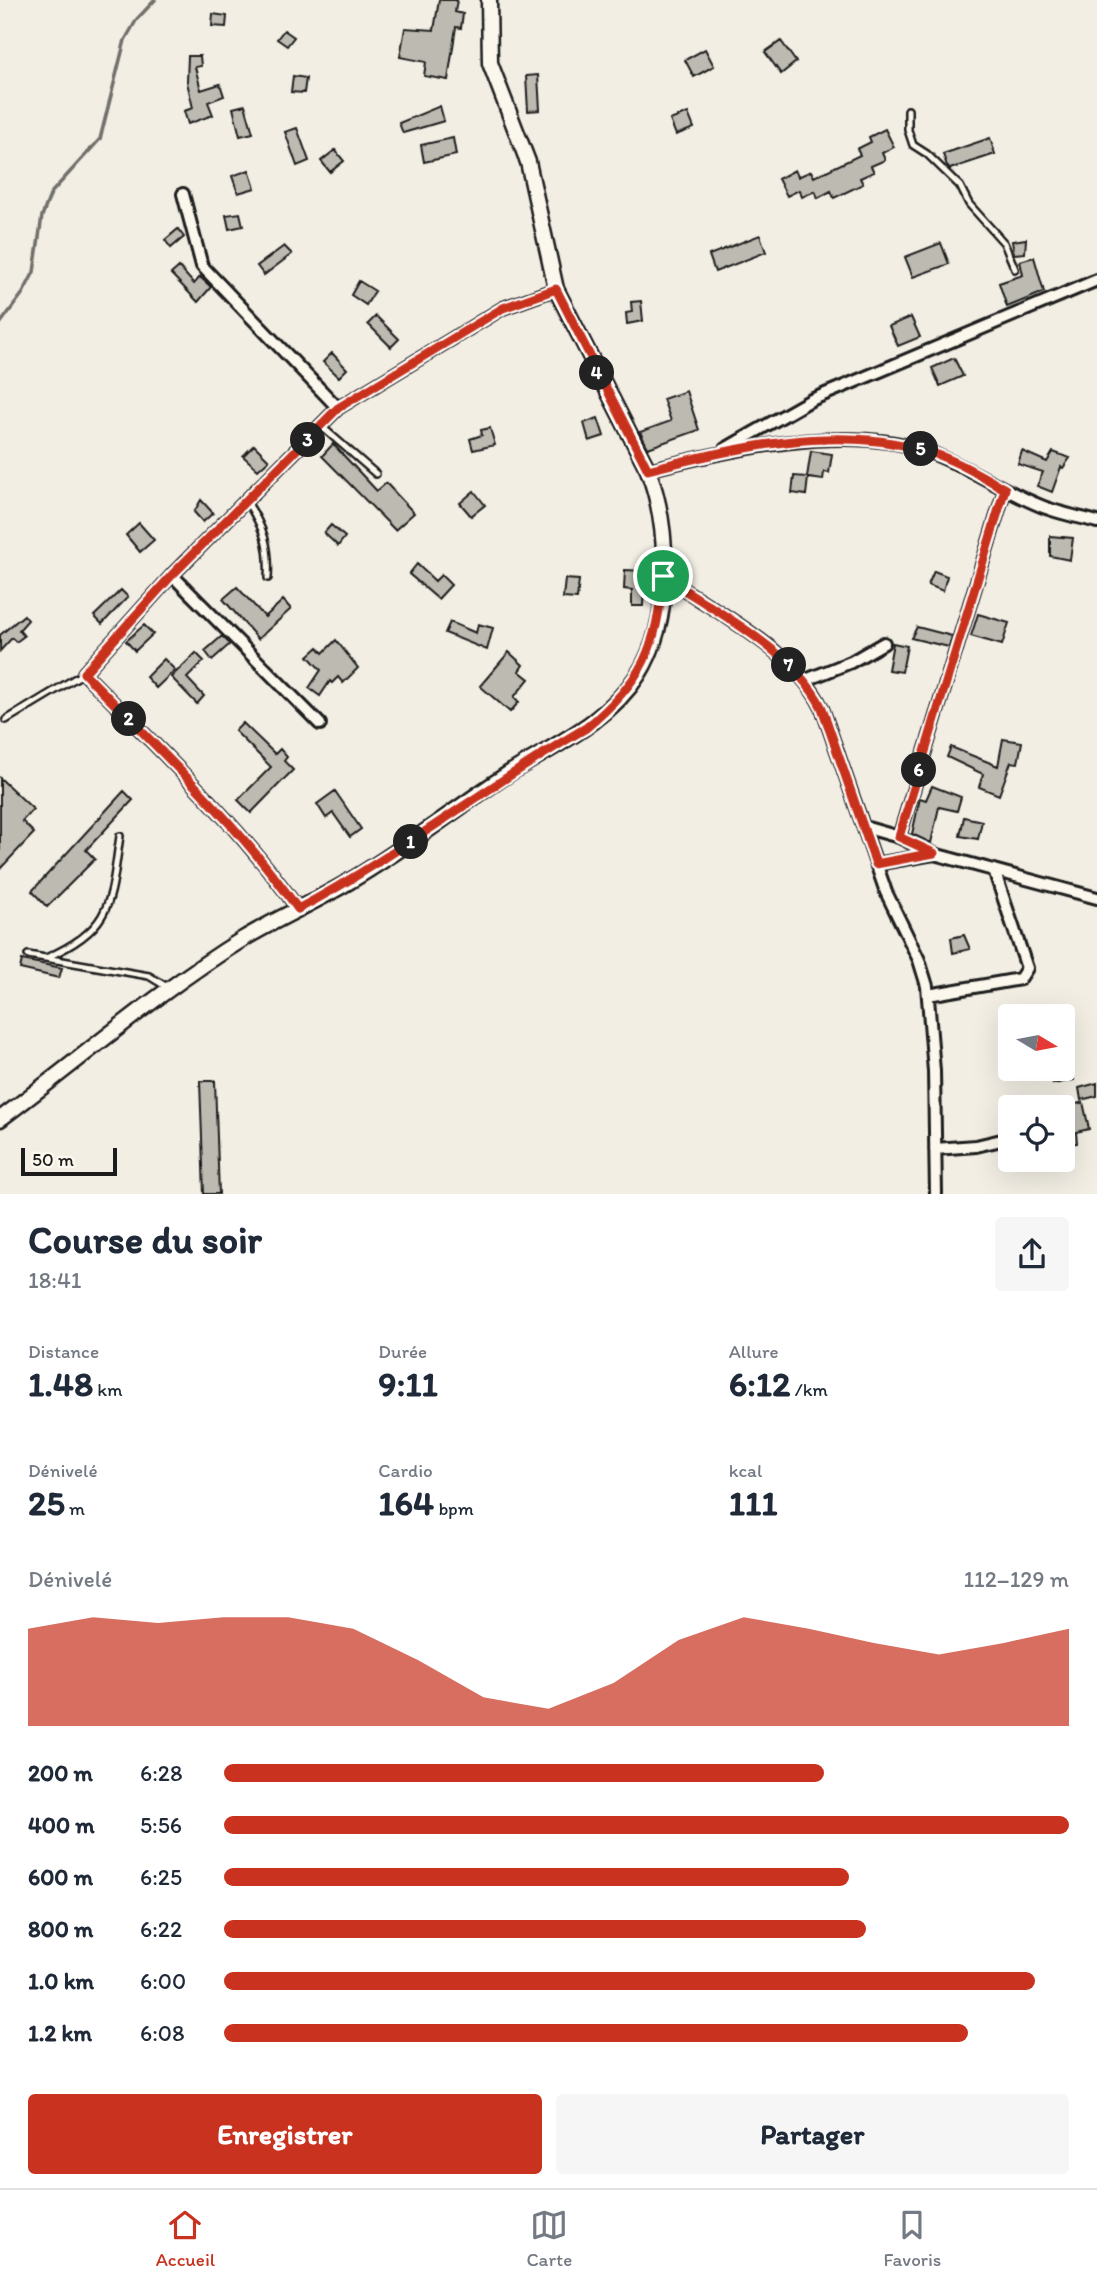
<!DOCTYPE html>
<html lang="fr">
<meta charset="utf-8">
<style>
body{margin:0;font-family:Itim,sans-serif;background:#f6f6f7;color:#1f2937;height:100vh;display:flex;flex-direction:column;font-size:26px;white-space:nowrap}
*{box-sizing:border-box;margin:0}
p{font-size:23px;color:#747a83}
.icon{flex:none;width:38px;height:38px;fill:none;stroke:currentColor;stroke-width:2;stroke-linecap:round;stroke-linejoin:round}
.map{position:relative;height:1194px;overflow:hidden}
.panel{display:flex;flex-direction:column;background:#fff;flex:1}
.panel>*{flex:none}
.needle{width:46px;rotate:100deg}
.fabs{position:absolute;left:998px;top:1004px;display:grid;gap:14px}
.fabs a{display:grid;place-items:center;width:77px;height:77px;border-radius:7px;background:#fff;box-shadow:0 7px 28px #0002;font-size:35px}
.scale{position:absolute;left:21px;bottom:18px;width:96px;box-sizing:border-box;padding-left:7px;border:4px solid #1c1c1c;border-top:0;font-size:19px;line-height:24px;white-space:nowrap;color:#1c1c1c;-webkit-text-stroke:5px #fbf7ec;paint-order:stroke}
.pin{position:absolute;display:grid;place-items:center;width:60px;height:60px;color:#fff;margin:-30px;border:4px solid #fff;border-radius:50%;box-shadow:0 2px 7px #0007}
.km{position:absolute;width:35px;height:35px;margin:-18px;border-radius:50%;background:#222;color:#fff;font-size:19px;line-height:35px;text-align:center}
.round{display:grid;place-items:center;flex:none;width:74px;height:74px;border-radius:7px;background:#f6f6f7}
.headline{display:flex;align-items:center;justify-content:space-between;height:119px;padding:0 28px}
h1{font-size:38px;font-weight:800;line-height:52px}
.figures{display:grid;grid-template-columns:repeat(3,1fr);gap:10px;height:119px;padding:7px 28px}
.figures div{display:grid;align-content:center}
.figures b{font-size:35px;font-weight:800}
.figures small{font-size:19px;font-weight:400}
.figures p{font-size:19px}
.chart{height:196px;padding:14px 28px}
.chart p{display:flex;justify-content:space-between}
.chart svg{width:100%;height:126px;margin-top:7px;fill:#c8321e;opacity:.7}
.primary-button{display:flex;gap:14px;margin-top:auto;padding:14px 28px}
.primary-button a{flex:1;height:80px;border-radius:7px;background:#c8321e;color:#fff;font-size:28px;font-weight:800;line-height:80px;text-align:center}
.primary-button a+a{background:#f6f6f7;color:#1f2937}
ul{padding:0 28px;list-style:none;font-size:23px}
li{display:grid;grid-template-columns:112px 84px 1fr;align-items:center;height:52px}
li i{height:18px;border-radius:9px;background:#c8321e}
.menu{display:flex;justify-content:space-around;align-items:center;height:98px;border-top:2px solid #e0e1e3;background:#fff;font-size:19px;color:#747a83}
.menu a{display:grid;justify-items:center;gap:4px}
.menu .active{color:#c8321e}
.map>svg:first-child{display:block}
</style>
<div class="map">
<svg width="1097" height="1194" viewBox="0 0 1097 1194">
<rect width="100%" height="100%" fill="#f2eee4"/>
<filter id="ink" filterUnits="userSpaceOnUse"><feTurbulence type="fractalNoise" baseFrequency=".0143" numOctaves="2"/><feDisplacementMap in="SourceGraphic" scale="14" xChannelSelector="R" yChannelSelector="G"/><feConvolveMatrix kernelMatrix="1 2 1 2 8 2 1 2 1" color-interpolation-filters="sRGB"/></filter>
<g filter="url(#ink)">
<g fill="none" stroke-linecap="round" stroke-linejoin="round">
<!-- stream -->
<path stroke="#716f6b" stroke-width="3.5" d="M 0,324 L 23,293 L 34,272 L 42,216 L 51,193 L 100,139 L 125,40 L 137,19 L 155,0"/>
</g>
<!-- building -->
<path fill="#bdbab1" stroke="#1c1c1c" stroke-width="2" d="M 439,0 L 457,0 L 455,12 L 463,14 L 461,28 L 456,27 L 448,80 L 424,76 L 426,62 L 400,57 L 405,28 L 434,30 Z
M 213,14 L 227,16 L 226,27 L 212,26 Z
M 284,30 L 294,37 L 287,46 L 277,39 Z
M 781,41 L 796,62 L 781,74 L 765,52 Z
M 705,49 L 714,66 L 694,77 L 685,60 Z
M 188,56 L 200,56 L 201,66 L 195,67 L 201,90 L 220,84 L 224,96 L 208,102 L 213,115 L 188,124 L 184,111 L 193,108 L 187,82 Z
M 538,75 L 540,110 L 528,111 L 526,76 Z
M 293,76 L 306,78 L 304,93 L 291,92 Z
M 245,105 L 253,133 L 240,136 L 233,108 Z
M 440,106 L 444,121 L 403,133 L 399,123 Z
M 688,113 L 694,128 L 676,135 L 670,120 Z
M 297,128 L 309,161 L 297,166 L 285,132 Z
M 885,129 L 894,147 L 882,153 L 885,160 L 871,166 L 874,172 L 860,178 L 863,184 L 834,198 L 831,191 L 818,198 L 815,191 L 802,197 L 799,190 L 787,196 L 778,179 L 795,170 L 798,177 L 811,171 L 814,177 L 860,155 L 857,149 L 871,142 L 869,137 Z
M 453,138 L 456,155 L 424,162 L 421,145 Z
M 990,138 L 995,154 L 950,169 L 947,166 L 943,154 Z
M 335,150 L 344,161 L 330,172 L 321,161 Z
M 249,170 L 255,188 L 238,193 L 232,176 Z
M 240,213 L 243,226 L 229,229 L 226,215 Z
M 178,229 L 184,237 L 171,248 L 165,240 Z
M 760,235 L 766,252 L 715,272 L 709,255 Z
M 1026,239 L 1025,253 L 1014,254 L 1012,241 Z
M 941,243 L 949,264 L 913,277 L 905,257 Z
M 284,246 L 292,254 L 264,275 L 257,266 Z
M 1034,257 L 1044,292 L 1007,307 L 999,283 L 1023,275 L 1020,261 Z
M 179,267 L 194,284 L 200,277 L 211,287 L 198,302 L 171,274 Z
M 359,281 L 375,291 L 366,305 L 351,295 Z
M 641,301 L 643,321 L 627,324 L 626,313 L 632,312 L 631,302 Z
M 376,316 L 399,339 L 391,347 L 368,324 Z
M 911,317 L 920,337 L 898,346 L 889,326 Z
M 332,353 L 347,369 L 339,377 L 323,362 Z
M 954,358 L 963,376 L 940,386 L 932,368 Z
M 686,391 L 699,430 L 648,448 L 640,432 L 671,421 L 663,399 Z
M 598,418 L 604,436 L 589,441 L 584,423 Z
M 490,428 L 495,445 L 473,450 L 470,439 L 482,435 L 481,430 Z
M 333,444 L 377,491 L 386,483 L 414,513 L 395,530 L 322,456 Z
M 254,445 L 269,460 L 258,470 L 243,456 Z
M 811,451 L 832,454 L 829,473 L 824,472 L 823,480 L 808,478 L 806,495 L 792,493 L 794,476 L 807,477 Z
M 1022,451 L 1047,462 L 1053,452 L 1070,458 L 1063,468 L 1061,467 L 1052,492 L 1037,486 L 1043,472 L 1018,464 Z
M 474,491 L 485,505 L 471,516 L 460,503 Z
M 201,500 L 213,513 L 203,522 L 194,512 Z
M 139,523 L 154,540 L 140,552 L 126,535 Z
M 331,525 L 345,537 L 338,546 L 324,533 Z
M 1050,536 L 1073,538 L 1070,560 L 1050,556 Z
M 417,564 L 435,581 L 441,575 L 451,585 L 438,599 L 409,574 Z
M 625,570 L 645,571 L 643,606 L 632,606 L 632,590 L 624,589 Z
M 934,571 L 947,576 L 943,591 L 928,585 Z
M 565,579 L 579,580 L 577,599 L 563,598 Z
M 237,587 L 265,617 L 283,600 L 291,609 L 258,639 L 223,599 Z
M 121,590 L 128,597 L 102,624 L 94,616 Z
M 978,614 L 1009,623 L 1002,645 L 971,636 Z
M 24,615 L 28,620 L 19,630 L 24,636 L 16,642 L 12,638 L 0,651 L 0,635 Z
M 450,622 L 476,633 L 478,624 L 493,628 L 487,650 L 445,633 Z
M 144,625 L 153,634 L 135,651 L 126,641 Z
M 917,627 L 952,636 L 949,647 L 911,638 Z
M 222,636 L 230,644 L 212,660 L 205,651 Z
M 336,640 L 358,668 L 343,683 L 338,677 L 332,683 L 330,681 L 320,696 L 309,688 L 321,670 L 308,656 L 318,647 L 323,653 Z
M 893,643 L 907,646 L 902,672 L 888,670 Z
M 509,652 L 523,665 L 519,671 L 529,679 L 514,697 L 519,702 L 510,712 L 480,686 Z
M 196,653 L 204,661 L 187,678 L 204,696 L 197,704 L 171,677 Z
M 164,659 L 175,670 L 156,688 L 146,677 Z
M 243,723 L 275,754 L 280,749 L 287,757 L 284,761 L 293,770 L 251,813 L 238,800 L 271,767 L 235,731 Z
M 1003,739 L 1022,742 L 1018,763 L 1011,762 L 999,795 L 979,787 L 983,774 L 947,757 L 951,747 L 998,766 Z
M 0,778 L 33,809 L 22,821 L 34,833 L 0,869 Z
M 932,786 L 961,797 L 957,811 L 939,807 L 931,843 L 912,834 L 920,798 L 926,800 Z
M 124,791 L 133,800 L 86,850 L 95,859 L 47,907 L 32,891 Z
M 335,791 L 361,829 L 350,837 L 333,813 L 326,818 L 317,804 Z
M 964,817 L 982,821 L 978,839 L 960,836 Z
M 964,935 L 970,949 L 953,953 L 951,938 Z
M 22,960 L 62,968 L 59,978 L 20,969 Z
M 1072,1066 L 1074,1080 L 1053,1084 L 1049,1069 Z
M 200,1081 L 215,1081 L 219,1194 L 204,1194 Z
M 1097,1083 L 1097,1096 L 1081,1100 L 1079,1088 Z
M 1083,1102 L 1089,1129 L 1076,1132 L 1077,1143 L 1065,1145 L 1063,1136 L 1069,1134 L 1063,1108 Z"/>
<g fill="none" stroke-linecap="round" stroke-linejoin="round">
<defs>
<path id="service" d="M 908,110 L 908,130 L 913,145 L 927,154 L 960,186 L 969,204 L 1004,243 L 1015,269
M 321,426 L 376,474
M 247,502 C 264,528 270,547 268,578
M 6,720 L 84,673
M 28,955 L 149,976 L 167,987
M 46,958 C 114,927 110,903 120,836"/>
<path id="minor" d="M 183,194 L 202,266 L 338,408
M 725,449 L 811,400 L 1097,280
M 648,470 C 728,450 846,423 926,451 C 966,465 1001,490 1041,506 C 1058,513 1079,517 1097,522
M 172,575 L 320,724
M 663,576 C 716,612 794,650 822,708 L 886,892 L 919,960 L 927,986 L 934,1071 L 936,1194
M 806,680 L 851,662 L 884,643
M 864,827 L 899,837 L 934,854
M 899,837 L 1005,489
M 876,864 L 934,854 L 1097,898
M 298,909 C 237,822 158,749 84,673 L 172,575 L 338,408 L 503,308 L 556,289
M 928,995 L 1020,979 L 1027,968 L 994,870
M 935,1149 L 976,1146 L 1010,1138"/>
<path id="tertiary" d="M 0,1119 C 81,1059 157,992 243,939 C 278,918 315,902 350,881 C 405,849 455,809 508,774 C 554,745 607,723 638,675 C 673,621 670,529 648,470 L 556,289 L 528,162 L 490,63 L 489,0"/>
</defs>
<!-- service casing -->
<use href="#service" stroke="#1c1c1c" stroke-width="10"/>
<!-- minor casing -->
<use href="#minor" stroke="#1c1c1c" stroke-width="16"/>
<!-- tertiary casing -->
<use href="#tertiary" stroke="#1c1c1c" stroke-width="19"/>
<!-- service -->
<use href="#service" stroke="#fbf7ec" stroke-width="5"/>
<!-- minor -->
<use href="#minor" stroke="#fbf7ec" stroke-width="10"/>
<!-- tertiary -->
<use href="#tertiary" stroke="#fbf7ec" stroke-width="14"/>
</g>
</g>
<g fill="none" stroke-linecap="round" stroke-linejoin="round" filter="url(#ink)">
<defs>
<path id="route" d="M 556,289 L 648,470 C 734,448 835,424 923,450 C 952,458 978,474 1005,489 L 899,837 L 934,853 L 876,864 L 822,708 C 793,650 716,612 663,576 C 657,648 643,681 586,728 C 488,785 398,856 298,909 C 237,822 158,749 84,673 L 172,575 L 338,408 L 503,308 Z"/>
</defs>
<!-- route casing -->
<use href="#route" stroke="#fff" stroke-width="14"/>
<!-- route -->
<use href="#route" stroke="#c8321e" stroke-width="9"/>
</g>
</svg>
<div class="fabs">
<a><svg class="needle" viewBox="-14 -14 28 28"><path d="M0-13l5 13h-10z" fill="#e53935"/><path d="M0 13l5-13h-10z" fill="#747a83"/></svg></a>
<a><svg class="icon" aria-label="locate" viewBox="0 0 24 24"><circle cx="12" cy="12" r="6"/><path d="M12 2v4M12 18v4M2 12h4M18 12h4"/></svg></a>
</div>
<div class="scale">50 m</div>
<div class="pin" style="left:663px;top:576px;background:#1e9e55"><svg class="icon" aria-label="arrive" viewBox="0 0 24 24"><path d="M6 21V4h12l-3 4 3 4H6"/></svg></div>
<b class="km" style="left:411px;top:842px">1</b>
<b class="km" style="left:129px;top:719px">2</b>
<b class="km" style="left:308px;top:440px">3</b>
<b class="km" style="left:597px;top:373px">4</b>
<b class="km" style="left:921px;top:449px">5</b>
<b class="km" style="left:919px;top:770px">6</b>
<b class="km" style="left:789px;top:665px">7</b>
</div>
<section class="panel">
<div class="headline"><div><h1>Course du soir</h1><p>18:41</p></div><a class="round"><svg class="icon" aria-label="share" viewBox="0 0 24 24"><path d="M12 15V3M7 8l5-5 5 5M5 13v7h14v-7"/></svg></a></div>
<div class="figures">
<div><p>Distance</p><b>1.48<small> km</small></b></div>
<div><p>Durée</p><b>9:11</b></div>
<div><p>Allure</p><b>6:12<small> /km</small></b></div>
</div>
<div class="figures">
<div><p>Dénivelé</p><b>25<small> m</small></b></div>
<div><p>Cardio</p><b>164<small> bpm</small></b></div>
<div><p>kcal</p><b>111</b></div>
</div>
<div class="chart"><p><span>Dénivelé</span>112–129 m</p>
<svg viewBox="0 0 160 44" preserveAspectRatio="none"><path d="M0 44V10L10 6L20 8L30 6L40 6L50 10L60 21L70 34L80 38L90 29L100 14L110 6L120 10L130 15L140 19L150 15L160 10V44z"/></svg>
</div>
<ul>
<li><b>200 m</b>6:28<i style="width:71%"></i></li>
<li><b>400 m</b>5:56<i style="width:100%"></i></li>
<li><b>600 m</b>6:25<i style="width:74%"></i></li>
<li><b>800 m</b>6:22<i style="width:76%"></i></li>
<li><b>1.0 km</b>6:00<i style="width:96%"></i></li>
<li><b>1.2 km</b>6:08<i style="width:88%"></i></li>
</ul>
<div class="primary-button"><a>Enregistrer</a><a>Partager</a></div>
</section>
<nav class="menu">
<a class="active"><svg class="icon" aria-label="home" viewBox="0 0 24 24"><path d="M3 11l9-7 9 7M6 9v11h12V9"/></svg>Accueil</a>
<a><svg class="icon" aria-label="map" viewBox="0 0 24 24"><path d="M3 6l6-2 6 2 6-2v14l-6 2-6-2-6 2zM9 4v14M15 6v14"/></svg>Carte</a>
<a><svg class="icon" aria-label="saved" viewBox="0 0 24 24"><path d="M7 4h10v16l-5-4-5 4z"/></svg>Favoris</a>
</nav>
